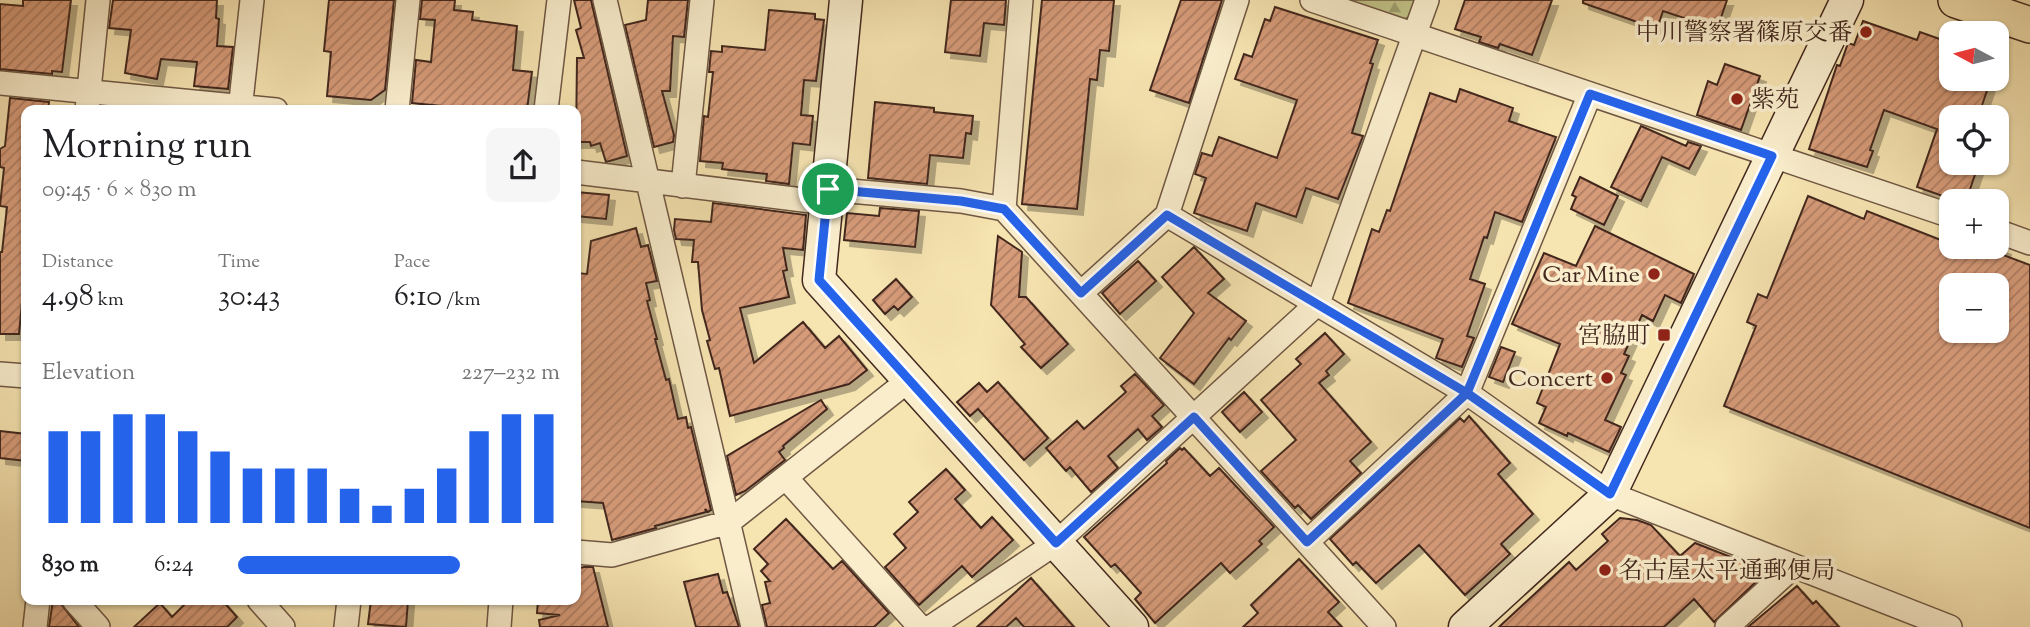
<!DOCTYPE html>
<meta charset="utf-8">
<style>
body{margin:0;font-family:"Sorts Mill Goudy","Noto Serif JP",serif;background:#f6f6f6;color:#202124;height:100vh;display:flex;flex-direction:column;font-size:26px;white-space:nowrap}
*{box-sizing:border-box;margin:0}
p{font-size:23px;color:#757577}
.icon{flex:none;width:38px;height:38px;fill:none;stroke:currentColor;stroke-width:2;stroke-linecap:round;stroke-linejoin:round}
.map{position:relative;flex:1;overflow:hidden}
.panel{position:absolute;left:21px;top:105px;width:560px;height:500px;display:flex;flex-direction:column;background:#fff;border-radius:14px;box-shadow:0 2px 5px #0004}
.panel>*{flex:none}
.needle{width:46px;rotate:277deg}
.buttons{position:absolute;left:1939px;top:21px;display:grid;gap:14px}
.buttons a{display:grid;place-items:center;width:70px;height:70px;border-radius:14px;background:#fff;box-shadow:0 2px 5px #0004;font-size:35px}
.pin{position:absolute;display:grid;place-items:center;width:60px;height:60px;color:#fff;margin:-30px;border:4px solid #fff;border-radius:50%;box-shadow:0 2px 7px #0007}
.round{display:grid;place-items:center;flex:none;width:74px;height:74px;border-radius:14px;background:#f6f6f6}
.summary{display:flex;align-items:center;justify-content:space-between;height:119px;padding:0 21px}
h1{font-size:38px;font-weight:600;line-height:52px}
.metrics{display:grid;grid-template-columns:repeat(3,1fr);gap:10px;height:119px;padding:7px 21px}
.metrics div{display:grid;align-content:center}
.metrics b{font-size:30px;font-weight:600}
.metrics small{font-size:19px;font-weight:400}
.metrics p{font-size:19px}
.chart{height:196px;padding:14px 21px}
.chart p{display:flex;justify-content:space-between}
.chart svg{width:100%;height:126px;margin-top:7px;stroke:#2563eb;stroke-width:6}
ul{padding:0 21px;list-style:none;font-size:23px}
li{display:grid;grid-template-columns:112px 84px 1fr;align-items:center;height:52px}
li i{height:18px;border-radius:9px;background:#2563eb}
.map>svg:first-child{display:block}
</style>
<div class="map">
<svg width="2030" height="627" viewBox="0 0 2030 627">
<defs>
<pattern id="forest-firs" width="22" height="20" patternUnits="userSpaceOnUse" patternTransform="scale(1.75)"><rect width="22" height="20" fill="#c1c388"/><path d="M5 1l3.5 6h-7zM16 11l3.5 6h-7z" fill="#9e9e6f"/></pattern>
<pattern id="building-hatch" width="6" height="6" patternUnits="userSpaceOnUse" patternTransform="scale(1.75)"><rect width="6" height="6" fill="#d69b79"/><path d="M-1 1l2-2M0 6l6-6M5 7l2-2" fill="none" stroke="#af7e63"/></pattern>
<filter id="shadow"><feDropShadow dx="6" dy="6" stdDeviation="0" flood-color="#0004"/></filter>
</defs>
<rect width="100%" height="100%" fill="#f6e4b1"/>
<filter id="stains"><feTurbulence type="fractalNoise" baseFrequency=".00286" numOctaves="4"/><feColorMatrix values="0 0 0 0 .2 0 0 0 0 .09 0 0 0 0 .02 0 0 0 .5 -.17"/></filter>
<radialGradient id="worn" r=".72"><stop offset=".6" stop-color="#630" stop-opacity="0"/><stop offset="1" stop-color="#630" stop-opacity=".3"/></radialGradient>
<!-- forest -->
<path fill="url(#forest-firs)" stroke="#827653" stroke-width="2" d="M 1341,0 L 1427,0 L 1409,17 L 1397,23 Z"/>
<!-- building -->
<path fill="url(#building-hatch)" stroke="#42281e" stroke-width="2" fill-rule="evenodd" filter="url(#shadow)" d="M 23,0 L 71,0 L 62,72 L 52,71 L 52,74 L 0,69 L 0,4 L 23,6 Z
M 113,0 L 217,0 L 216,18 L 219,19 L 217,46 L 233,47 L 228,89 L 194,86 L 197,62 L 161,59 L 157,79 L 125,73 L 131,30 L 109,28 Z
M 329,0 L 394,0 L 385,90 L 371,100 L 327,96 L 331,52 L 324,51 Z
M 422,0 L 455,0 L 454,10 L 473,12 L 472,20 L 517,26 L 513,70 L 532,72 L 527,110 L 452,110 L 453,107 L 412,103 L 416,60 L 431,62 L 435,20 L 420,19 Z
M 574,0 L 591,0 L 627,156 L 606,162 L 600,143 L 591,146 L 590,142 L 576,142 L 577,58 L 584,58 L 576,30 L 581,28 Z
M 648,0 L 688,0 L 684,37 L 673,36 L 670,91 L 662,91 L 674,135 L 673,142 L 654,147 L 625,25 L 646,20 Z
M 951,0 L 1006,0 L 1004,25 L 984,23 L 980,56 L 945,52 Z
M 1042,0 L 1114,0 L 1109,51 L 1100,50 L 1097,80 L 1090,79 L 1077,209 L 1022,204 Z
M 1181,0 L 1222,0 L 1189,103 L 1150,90 Z
M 1465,0 L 1552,0 L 1532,55 L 1500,44 L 1498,48 L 1479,42 L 1481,37 L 1455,29 Z
M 1583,0 L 1727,0 L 1717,29 L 1663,11 L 1657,29 L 1583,3 Z
M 1275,7 L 1378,40 L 1370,63 L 1373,64 L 1352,133 L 1363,136 L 1338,199 L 1306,188 L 1296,217 L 1256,203 L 1247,231 L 1194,213 L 1206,178 L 1195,174 L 1202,153 L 1212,156 L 1219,137 L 1277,158 L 1297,100 L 1235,79 L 1244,54 L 1252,57 L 1265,19 L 1270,21 Z
M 769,10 L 815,14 L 815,19 L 824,20 L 816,81 L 804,80 L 801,115 L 813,116 L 810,145 L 793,143 L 789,184 L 766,181 L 767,174 L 722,169 L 723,163 L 700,161 L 704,116 L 708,117 L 713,72 L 709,72 L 711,51 L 722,52 L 722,46 L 765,50 Z
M 1863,21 L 1917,40 L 1920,32 L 1951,43 L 1951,79 L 1991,79 L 1978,117 L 1951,117 L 1951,163 L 1979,163 L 1966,201 L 1957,201 L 1917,187 L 1937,129 L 1884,110 L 1870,150 L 1873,151 L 1867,167 L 1809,149 L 1837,65 L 1840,66 L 1848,43 L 1854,45 Z
M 1725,64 L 1760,76 L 1741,130 L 1697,115 L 1708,81 L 1717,85 Z
M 1460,89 L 1513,108 L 1509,121 L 1556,137 L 1522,222 L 1495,212 L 1487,238 L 1484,237 L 1470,279 L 1485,284 L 1467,336 L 1474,338 L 1462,367 L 1436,358 L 1443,339 L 1348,303 L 1372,229 L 1379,232 L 1387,210 L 1390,211 L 1430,93 L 1456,102 Z
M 10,98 L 49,102 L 48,110 L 26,110 L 26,303 L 22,303 L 19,334 L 0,334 L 0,252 L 2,252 L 7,207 L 0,206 L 4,168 L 0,167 L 0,149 L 5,146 Z
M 875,102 L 934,108 L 934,112 L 973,116 L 971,134 L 966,133 L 963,158 L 930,155 L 927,184 L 868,178 Z
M 1641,126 L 1686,146 L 1688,142 L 1701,146 L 1689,169 L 1662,157 L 1641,201 L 1611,187 Z
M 1580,177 L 1618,196 L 1604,225 L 1571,209 L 1576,197 L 1572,195 Z
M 576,192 L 609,195 L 606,219 L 576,216 Z
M 1808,196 L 1864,219 L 1867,211 L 1951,244 L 1951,247 L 1957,247 L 1979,256 L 1982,247 L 1999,247 L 2005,249 L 2003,255 L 2030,265 L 2030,528 L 1724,406 L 1756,326 L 1747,322 L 1758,294 L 1767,298 ZM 1951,285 L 1997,285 L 1997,331 L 1951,331 Z
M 713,203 L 806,215 L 803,250 L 783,248 L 787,270 L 783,271 L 789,297 L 740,308 L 754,363 L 803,322 L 825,348 L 839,336 L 867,370 L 849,384 L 730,416 L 719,368 L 715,369 L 707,341 L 710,340 L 702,310 L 698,262 L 692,262 L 694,240 L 676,239 L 674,230 L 675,219 L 711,222 Z
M 880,208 L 919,211 L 915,247 L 844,240 L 847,213 L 879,216 Z
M 1595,226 L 1694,274 L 1681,303 L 1665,295 L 1653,321 L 1642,315 L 1624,354 L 1629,356 L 1621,373 L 1626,375 L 1605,420 L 1621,427 L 1609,452 L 1568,433 L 1567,436 L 1539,423 L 1546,407 L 1537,403 L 1560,344 L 1512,324 L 1544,253 L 1576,266 Z
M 636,228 L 641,247 L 648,245 L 657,281 L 646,283 L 650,300 L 647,301 L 657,339 L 655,339 L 666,380 L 669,379 L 678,419 L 686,417 L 688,428 L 691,427 L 711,510 L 708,512 L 705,509 L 706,512 L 655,526 L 656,528 L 612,540 L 603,503 L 576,501 L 576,273 L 587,274 L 591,241 Z
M 998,236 L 1022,252 L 1019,297 L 1026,297 L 1068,344 L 1041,368 L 1021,347 L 1025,344 L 991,305 Z
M 1194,247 L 1224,279 L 1208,293 L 1246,321 L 1231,340 L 1229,338 L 1194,384 L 1160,358 L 1194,313 L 1162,277 Z
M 1138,261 L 1156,281 L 1120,314 L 1102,293 Z
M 896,279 L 912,297 L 898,310 L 894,306 L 885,314 L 873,300 Z
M 1325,333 L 1344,354 L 1326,371 L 1329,375 L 1319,383 L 1371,442 L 1350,461 L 1361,473 L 1311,519 L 1298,505 L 1295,508 L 1261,471 L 1296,440 L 1261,400 L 1301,364 L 1296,359 Z
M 1501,347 L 1515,352 L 1503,382 L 1489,377 Z
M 1135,374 L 1164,405 L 1152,416 L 1162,427 L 1147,440 L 1138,429 L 1108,456 L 1118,468 L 1091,492 L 1070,467 L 1066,471 L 1046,448 L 1077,421 L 1084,429 L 1126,392 L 1121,386 Z
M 998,382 L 1048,438 L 1024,460 L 978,409 L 970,416 L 957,402 L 979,383 L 987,392 Z
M 1244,392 L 1262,412 L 1240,432 L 1222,412 Z
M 821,400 L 827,409 L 783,446 L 784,448 L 779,452 L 785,460 L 745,491 L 736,495 L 727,456 Z
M 1469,416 L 1510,463 L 1498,474 L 1533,514 L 1501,544 L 1510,554 L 1465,595 L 1419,545 L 1376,583 L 1356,562 L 1353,565 L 1330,539 L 1460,418 L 1464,422 Z
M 0,431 L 26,434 L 26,461 L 0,458 Z
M 1180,448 L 1182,450 L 1184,448 L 1210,476 L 1219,468 L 1274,527 L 1259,541 L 1262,544 L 1230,573 L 1221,563 L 1155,623 L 1135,599 L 1141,593 L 1115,564 L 1111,567 L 1084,537 L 1167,463 L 1166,461 Z
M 946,469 L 965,490 L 955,499 L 981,528 L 992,517 L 1013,540 L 972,577 L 962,566 L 919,605 L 885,567 L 906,548 L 894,534 L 918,512 L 909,502 Z
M 1620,518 L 1637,520 L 1651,525 L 1680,556 L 1695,543 L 1754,566 L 1761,577 L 1714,622 L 1694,599 L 1664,627 L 1499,627 L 1569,562 L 1576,570 L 1608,541 L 1602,534 Z
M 786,519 L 833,569 L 842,561 L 889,613 L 874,627 L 767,627 L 762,605 L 770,603 L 765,582 L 770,581 L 761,571 L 768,564 L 754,549 Z
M 1299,559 L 1339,602 L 1328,612 L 1342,627 L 1243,627 L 1258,613 L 1251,605 Z
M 584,567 L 593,567 L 608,627 L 540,627 L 539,620 L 560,615 L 537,613 L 538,600 L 576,600 L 576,569 Z
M 718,574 L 723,593 L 727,592 L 739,627 L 696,627 L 684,582 Z
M 1031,578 L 1074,627 L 1024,627 L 1016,618 L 1006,627 L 977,627 Z
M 1797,586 L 1813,604 L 1816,601 L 1839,627 L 1748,627 Z
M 53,600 L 58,600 L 79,627 L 49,627 Z
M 189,600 L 222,600 L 237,617 L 227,627 L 134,627 L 160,603 L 172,617 Z
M 371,600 L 408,600 L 406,627 L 368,624 Z"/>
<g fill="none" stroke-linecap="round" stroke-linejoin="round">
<defs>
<path id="street" d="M 605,0 L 753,627
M 1021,0 L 1004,209 L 1384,627
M 1312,0 L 1951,216
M 0,83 L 276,110
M 87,110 L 98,0
M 240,110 L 252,0
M 397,110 L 408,0
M 546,110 L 559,0
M 576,172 L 827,203
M 683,186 L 702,0
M 828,189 L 961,201 L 1004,209
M 1167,215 L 1467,393 L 1610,494 L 1950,627
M 1997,231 L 2030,243
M 1081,293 L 1167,215 L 1237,0
M 0,374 L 26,376
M 786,478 L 920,627
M 1307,542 L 1467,393 L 1590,94
M 576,552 L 612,555 L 729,522 L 909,380
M 74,600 L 98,627
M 259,600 L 283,627
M 35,627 L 38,600
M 346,627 L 349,600
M 499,627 L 501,600
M 931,627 L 1056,543 L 1318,303 L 1427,0
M 1727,627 L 1794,566"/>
<path id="secondary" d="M 846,0 L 819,280 L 1132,627
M 1465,627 L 1610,494 L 1847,0"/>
<path id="primary" d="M 1956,0 L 2030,25"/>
</defs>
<!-- street casing -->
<use href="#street" stroke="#6f5743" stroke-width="26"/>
<!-- secondary casing -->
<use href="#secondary" stroke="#42281e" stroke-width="35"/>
<!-- primary casing -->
<use href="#primary" stroke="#42281e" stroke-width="38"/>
<!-- street -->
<use href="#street" stroke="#f9edcc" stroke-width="23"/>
<!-- secondary -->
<use href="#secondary" stroke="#f9edcc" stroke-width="32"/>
<!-- primary -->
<use href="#primary" stroke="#f6e4b1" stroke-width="35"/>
</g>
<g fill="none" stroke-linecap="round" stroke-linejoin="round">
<defs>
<path id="route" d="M 828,189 L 819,280 L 1056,543 L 1194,417 L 1307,542 L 1467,393 L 1610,494 L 1772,156 L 1590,94 L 1467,393 L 1167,215 L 1081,293 L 1004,209 L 961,201 L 828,189"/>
</defs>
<!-- route casing -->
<use href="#route" stroke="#fff" stroke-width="14"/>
<!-- route -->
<use href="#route" stroke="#2563eb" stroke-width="9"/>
</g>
<!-- markers -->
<g fill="#8f2418" stroke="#f9edcc" stroke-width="2.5">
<circle cx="1866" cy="32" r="7"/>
<circle cx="1737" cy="99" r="7"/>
<circle cx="1654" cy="274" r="7"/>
<rect x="1657" y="328" width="14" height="14" rx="3.5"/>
<circle cx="1607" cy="378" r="7"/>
<circle cx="1605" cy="570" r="7"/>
</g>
<g text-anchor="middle" stroke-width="7" stroke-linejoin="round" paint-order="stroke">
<!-- poi labels -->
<g font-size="24" fill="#42281e" stroke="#f9edcc" text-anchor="end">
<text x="1852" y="40">中川警察署篠原交番</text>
<text x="1751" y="107" text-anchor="start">紫苑</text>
<text x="1640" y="282">Car Mine</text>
<text x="1650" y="343">宮脇町</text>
<text x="1593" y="386">Concert</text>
<text x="1619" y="578" text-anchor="start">名古屋太平通郵便局</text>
</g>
</g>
<rect width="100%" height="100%" filter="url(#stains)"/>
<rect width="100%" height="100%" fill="url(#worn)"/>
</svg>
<div class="buttons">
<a><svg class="needle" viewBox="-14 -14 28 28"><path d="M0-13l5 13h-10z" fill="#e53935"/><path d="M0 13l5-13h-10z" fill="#757577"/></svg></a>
<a><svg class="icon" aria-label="locate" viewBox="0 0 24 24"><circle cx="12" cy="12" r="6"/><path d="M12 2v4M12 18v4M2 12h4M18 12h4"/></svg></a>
<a>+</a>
<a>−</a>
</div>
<div class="pin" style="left:828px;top:189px;background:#1e9e55"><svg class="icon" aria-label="arrive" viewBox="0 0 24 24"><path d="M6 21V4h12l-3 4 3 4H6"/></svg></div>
<section class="panel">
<div class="summary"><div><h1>Morning run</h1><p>09:45 · 6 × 830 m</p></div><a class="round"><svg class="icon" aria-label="share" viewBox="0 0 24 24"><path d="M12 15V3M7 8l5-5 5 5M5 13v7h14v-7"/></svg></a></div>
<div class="metrics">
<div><p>Distance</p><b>4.98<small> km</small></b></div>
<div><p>Time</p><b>30:43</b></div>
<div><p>Pace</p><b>6:10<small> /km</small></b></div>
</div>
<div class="chart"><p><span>Elevation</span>227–232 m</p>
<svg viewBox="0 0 160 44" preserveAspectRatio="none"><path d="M5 44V12M15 44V12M25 44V6M35 44V6M45 44V12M55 44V19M65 44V25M75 44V25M85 44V25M95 44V32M105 44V38M115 44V32M125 44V25M135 44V12M145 44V6M155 44V6"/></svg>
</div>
<ul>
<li><b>830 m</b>6:24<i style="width:69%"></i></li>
</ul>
</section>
</div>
